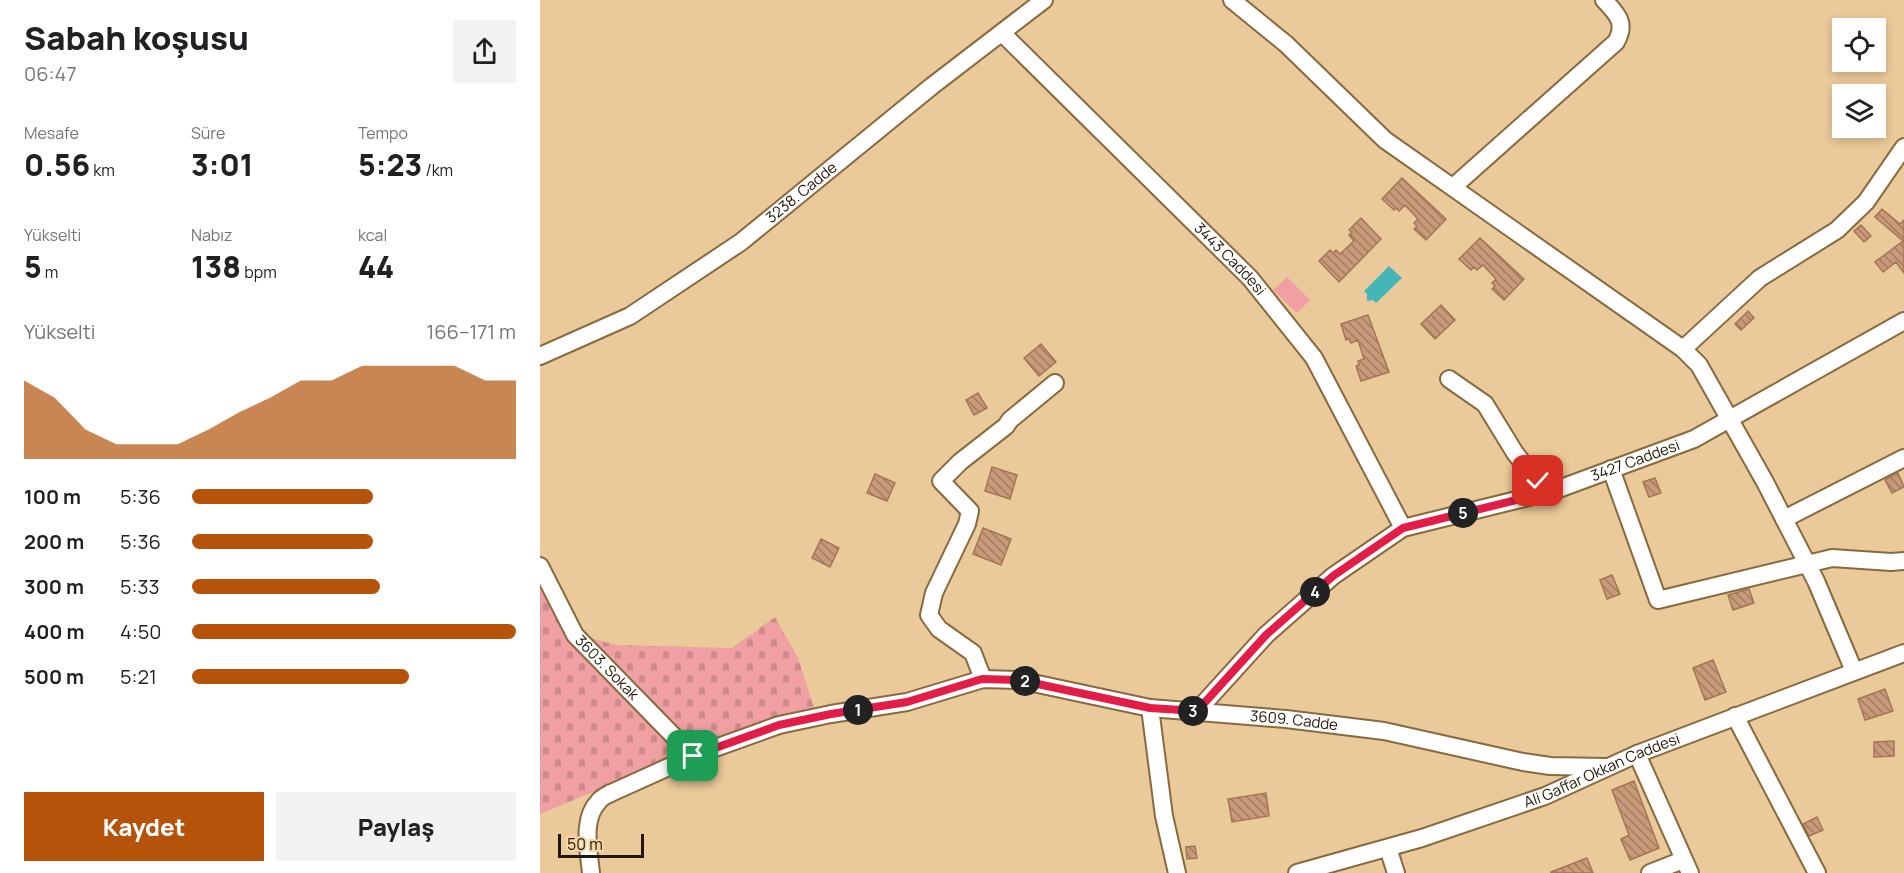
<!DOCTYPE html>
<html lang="tr">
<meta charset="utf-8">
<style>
body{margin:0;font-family:Manrope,sans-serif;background:#f2f2f2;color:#202124;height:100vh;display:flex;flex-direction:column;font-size:22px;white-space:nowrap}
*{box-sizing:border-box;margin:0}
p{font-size:20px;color:#757577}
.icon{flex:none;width:33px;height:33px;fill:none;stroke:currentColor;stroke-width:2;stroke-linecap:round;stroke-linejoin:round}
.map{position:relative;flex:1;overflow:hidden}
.details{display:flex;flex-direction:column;background:#fff;width:540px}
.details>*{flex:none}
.fabs{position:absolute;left:1292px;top:18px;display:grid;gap:12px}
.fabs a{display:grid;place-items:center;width:54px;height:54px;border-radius:0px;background:#fff;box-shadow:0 3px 9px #0003;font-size:30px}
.scale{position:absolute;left:18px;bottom:15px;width:86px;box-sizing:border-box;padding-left:6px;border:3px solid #211604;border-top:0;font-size:16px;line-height:21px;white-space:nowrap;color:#211604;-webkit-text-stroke:4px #f7d6a6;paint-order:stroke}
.pin{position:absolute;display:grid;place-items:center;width:51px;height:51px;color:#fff;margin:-26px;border-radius:12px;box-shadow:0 3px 9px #0006}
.km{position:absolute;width:30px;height:30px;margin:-15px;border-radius:50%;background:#222;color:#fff;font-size:16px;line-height:30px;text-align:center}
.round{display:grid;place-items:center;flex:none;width:63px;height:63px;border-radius:0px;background:#f2f2f2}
.headline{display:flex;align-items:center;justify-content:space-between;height:102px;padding:0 24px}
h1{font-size:33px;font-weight:800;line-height:45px}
.figures{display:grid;grid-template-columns:repeat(3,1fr);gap:9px;height:102px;padding:6px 24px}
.figures div{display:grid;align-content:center}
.figures b{font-size:30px;font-weight:800}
.figures small{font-size:16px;font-weight:400}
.figures p{font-size:16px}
.chart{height:168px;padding:12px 24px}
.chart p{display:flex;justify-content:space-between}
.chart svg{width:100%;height:108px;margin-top:6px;fill:#b45309;opacity:.7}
.action{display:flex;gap:12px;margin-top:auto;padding:12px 24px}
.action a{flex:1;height:69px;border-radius:0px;background:#b45309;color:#fff;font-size:24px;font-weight:800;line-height:69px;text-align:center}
.action a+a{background:#f2f2f2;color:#202124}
ul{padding:0 24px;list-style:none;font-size:20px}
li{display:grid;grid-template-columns:96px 72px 1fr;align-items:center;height:45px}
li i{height:15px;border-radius:8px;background:#b45309}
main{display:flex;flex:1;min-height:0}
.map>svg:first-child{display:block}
</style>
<main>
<section class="details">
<div class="headline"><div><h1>Sabah koşusu</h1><p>06:47</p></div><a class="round"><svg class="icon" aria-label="share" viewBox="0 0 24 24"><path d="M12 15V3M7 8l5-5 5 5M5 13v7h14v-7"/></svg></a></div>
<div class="figures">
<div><p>Mesafe</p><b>0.56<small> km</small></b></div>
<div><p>Süre</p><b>3:01</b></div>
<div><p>Tempo</p><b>5:23<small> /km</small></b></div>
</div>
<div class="figures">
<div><p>Yükselti</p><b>5<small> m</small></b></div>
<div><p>Nabız</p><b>138<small> bpm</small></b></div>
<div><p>kcal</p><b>44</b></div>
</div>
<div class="chart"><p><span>Yükselti</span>166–171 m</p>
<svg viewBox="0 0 160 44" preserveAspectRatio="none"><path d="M0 44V12L10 19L20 32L30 38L40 38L50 38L60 32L70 25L80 19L90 12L100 12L110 6L120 6L130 6L140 6L150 12L160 12V44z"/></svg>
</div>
<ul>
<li><b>100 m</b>5:36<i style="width:56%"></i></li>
<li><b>200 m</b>5:36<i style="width:56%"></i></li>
<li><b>300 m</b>5:33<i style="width:58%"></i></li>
<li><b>400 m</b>4:50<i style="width:100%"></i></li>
<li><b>500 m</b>5:21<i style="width:67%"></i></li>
</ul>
<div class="action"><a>Kaydet</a><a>Paylaş</a></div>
</section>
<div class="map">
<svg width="1364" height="873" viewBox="0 0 1364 873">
<defs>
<pattern id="cemetery-stones" width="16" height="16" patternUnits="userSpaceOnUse" patternTransform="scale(1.5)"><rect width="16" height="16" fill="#f0a0a3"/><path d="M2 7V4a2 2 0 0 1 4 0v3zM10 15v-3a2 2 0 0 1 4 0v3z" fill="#ce898b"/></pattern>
<pattern id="building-back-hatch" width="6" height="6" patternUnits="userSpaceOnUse" patternTransform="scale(1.5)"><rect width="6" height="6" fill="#c99a79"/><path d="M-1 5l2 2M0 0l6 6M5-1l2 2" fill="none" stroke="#a37d61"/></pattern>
</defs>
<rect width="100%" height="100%" fill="#eac99a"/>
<!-- cemetery -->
<path fill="url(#cemetery-stones)" d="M 0,577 L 31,638 L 144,754 L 0,814 Z
M 235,617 L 258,658 L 275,711 L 182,738 L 156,739 L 137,734 L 47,637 L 76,645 L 192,648 Z"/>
<!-- pitch -->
<path fill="#f0a0a3" d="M 747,277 L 770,300 L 757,313 L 733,290 Z"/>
<!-- water -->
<path fill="#45b5b7" d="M 849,266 L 862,278 L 836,303 L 833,300 L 827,301 L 827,294 L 824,291 Z"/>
<!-- building -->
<path fill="url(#building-back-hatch)" stroke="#a37656" stroke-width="1.5" d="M 862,178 L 906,219 L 886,240 L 874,229 L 877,226 L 874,223 L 878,219 L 865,205 L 859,211 L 856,208 L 854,210 L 842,199 Z
M 1342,209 L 1360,224 L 1364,220 L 1364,273 L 1356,262 L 1343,272 L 1335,262 L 1363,241 L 1335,217 Z
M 821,218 L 841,239 L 799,282 L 779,261 L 790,250 L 793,253 L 796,250 L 800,254 L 814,241 L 809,235 L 812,232 L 809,230 Z
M 1321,225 L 1331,236 L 1324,242 L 1314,231 Z
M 940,238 L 984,279 L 964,300 L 952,289 L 955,286 L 952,283 L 956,279 L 943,265 L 937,270 L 934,267 L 931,270 L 919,259 Z
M 901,305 L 915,320 L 895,339 L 881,324 Z
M 1208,311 L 1214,318 L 1201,330 L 1195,324 Z
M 828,315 L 849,372 L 821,381 L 816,366 L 819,365 L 818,361 L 824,359 L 818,340 L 811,343 L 809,339 L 806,340 L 801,324 Z
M 501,344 L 516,362 L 499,376 L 484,358 Z
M 438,393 L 447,408 L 434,415 L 426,400 Z
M 452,467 L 477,475 L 470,499 L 445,491 Z
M 1358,473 L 1364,487 L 1352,493 L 1345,480 Z
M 335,474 L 355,483 L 347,501 L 327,493 Z
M 1115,478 L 1121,493 L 1109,497 L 1103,482 Z
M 443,528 L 471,539 L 461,565 L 433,554 Z
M 281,539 L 299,548 L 290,567 L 272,558 Z
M 1072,575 L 1080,594 L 1067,599 L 1060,580 Z
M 1209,589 L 1214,603 L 1193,610 L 1188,595 Z
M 1173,660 L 1186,692 L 1165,700 L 1153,668 Z
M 1345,689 L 1353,711 L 1325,720 L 1318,699 Z
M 1354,741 L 1354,756 L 1334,757 L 1334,742 Z
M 1094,781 L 1119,848 L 1090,860 L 1081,839 L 1089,835 L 1072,790 Z
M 726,793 L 729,816 L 692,822 L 688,799 Z
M 1277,817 L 1283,830 L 1269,836 L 1263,824 Z
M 655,846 L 657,858 L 647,859 L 646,847 Z
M 1047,858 L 1053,873 L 1011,873 L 1011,872 Z"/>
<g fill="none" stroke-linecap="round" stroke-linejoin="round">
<defs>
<g id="minor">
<path d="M 692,0 L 746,44 L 845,140 L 1143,349 L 1159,365 L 1225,482 L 1276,581 L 1314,671"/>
<path id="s1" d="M 462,33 L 710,278 L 774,358 L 863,528"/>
<path d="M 913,187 L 1076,42 C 1087,23 1077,14 1064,0"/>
<path d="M 1143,349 L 1220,278 L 1297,230 L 1326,202 L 1364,147"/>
<path id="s2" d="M 0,356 L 90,316 L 201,242 L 392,86 L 504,0"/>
<path d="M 909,379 L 945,404 L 975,453 L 997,481 L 1013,491"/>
<path d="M 1071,469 L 1118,600 L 1292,558 L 1351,562 L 1364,561"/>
<path d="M 1244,519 L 1364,458"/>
<path id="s3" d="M 0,566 L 35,635 L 153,756"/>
<path d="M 443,679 L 433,653 L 399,629 L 389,615 L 394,593 L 427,524 L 430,511 L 401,481 L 420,462 L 466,426 L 470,420 L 515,383"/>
<path d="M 610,708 L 624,816 L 637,873"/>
<path id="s4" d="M 657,711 L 726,635 L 793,576 L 863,528 L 1013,491 L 1154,439 L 1364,321"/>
<path d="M 1195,716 L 1277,873"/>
<path d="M 1097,754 L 1150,873"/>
<path d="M 848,848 L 856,873"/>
<path id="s5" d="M 51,873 C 49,851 41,819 59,801 C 62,797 67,795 71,793 L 153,756 L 239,725 L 291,714 L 367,702 L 443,679 L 479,680 L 610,708 L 746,719 L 844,731 L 983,762 L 1010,766 L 1065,767"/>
<path id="s6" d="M 757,873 L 882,838 L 1005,796 L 1097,754 L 1364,653"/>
<path d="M 1110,873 L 1143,860"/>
</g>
</defs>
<!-- minor casing -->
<use href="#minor" stroke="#876a3d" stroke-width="20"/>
<!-- minor -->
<use href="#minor" stroke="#fff" stroke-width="16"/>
</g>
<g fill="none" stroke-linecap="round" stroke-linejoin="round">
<defs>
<path id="route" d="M 153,756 L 239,725 L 291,714 L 367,702 L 442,679 L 479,680 L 610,708 L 657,711 L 726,635 L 793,576 L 863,528 L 1013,491 L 998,481"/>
</defs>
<!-- route casing -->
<use href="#route" stroke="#fff" stroke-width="12"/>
<!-- route -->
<use href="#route" stroke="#e11d48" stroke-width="8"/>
</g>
<g text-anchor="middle" stroke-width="4.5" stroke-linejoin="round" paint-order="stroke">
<!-- street labels -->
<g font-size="15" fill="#211604" stroke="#f7d6a6">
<text dy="5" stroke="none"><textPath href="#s2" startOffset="310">3238. Cadde</textPath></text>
<text dy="5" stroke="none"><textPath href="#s1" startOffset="321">3443 Caddesi</textPath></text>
<text dy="5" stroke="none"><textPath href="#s4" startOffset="519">3427 Caddesi</textPath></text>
<text dy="5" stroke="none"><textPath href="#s3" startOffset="123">3603. Sokak</textPath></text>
<text dy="5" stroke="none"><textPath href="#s5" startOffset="795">3609. Cadde</textPath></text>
<text dy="5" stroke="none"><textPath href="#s6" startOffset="322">Ali Gaffar Okkan Caddesi</textPath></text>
</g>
</g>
</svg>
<div class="fabs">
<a><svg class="icon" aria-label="locate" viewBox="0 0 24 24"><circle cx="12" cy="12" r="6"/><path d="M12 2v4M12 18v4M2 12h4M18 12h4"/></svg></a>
<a><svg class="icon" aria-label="layers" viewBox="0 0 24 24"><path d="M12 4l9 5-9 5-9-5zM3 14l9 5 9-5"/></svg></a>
</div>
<div class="scale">50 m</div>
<div class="pin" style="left:153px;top:756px;background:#1e9e55"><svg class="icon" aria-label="arrive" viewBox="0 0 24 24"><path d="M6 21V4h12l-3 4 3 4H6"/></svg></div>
<div class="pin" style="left:998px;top:481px;background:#d93025"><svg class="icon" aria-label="check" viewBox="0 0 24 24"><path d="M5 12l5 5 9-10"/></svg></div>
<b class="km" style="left:318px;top:710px">1</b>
<b class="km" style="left:485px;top:681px">2</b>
<b class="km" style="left:653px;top:711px">3</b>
<b class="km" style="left:775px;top:592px">4</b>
<b class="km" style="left:923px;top:513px">5</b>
</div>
</main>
